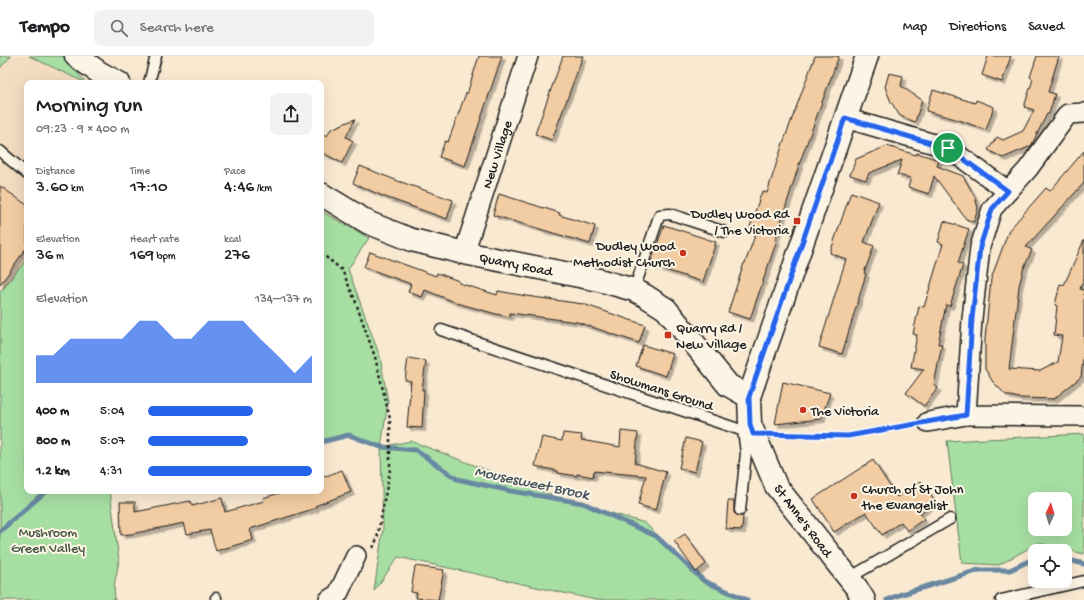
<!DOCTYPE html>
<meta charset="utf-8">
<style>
body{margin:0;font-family:"Gochi Hand",sans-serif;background:#f2f2f2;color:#202124;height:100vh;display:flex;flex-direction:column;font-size:15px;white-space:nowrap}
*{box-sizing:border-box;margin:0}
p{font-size:13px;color:#757577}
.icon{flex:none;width:22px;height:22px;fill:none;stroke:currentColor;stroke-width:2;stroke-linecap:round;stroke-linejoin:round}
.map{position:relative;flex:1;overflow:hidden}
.panel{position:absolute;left:24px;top:24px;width:300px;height:414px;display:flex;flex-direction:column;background:#fff;border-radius:8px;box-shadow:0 4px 16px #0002}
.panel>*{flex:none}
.needle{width:26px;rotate:4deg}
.tools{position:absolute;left:1028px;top:436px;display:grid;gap:8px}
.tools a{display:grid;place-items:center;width:44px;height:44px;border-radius:8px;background:#fff;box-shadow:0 4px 16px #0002;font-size:20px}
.pin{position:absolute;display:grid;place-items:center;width:34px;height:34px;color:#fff;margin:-17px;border:2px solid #fff;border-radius:50%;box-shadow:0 1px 4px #0007}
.round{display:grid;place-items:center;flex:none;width:42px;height:42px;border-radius:8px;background:#f2f2f2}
.overview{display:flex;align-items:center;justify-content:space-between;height:68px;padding:0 12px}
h1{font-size:22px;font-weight:600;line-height:30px}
.stats{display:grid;grid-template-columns:repeat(3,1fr);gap:6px;height:68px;padding:4px 12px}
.stats div{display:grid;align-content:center}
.stats b{font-size:17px;font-weight:600}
.stats small{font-size:11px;font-weight:400}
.stats p{font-size:11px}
.chart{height:112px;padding:8px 12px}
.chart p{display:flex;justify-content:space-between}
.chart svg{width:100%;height:72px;margin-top:4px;fill:#2563eb;opacity:.7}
ul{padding:0 12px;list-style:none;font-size:13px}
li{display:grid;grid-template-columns:64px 48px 1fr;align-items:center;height:30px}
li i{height:10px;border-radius:5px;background:#2563eb}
header{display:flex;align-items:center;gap:24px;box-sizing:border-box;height:56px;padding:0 20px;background:#fff;border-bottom:1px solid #e0e0e0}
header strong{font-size:19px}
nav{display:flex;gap:22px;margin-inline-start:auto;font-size:14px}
.search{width:280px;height:36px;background:#f2f2f2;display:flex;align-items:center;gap:10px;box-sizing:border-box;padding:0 14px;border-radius:8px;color:#757577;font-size:15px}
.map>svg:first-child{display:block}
</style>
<header>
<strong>Tempo</strong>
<div class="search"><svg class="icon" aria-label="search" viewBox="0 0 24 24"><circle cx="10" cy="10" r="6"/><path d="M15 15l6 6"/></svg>Search here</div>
<nav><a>Map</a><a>Directions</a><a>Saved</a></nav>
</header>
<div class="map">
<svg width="1084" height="544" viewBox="0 0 1084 544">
<defs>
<filter id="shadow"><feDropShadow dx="3.5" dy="3.5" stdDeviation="0" flood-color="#0004"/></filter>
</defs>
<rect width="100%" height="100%" fill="#f9e9d1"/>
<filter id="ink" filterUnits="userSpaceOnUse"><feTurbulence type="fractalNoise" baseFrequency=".025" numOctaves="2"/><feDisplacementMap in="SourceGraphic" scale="8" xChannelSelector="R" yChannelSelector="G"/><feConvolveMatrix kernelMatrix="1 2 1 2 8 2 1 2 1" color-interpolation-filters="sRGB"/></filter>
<g filter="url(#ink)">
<!-- built -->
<path fill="#f3dcc0" d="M 11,0 L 29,0 L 86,27 L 27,27 L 27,203 L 0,236 L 0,12 Z"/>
<!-- green -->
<path fill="#a7dfa3" stroke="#627e60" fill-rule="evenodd" d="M 0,0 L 11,0 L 0,12 Z
M 29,0 L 63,0 L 86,27 Z
M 321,155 L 369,182 L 348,213 L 380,301 L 388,346 L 381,391 L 411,385 L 557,441 L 645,467 L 704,525 L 747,544 L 596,544 L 398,501 L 374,535 L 383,473 L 381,391 L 349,379 L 321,386 Z
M 27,203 L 27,435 L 110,435 L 119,505 L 114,530 L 115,544 L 0,544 L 0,236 Z
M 1084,378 L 1084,498 L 1038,487 L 999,509 L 962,507 L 947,385 ZM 1035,443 L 1065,443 L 1065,473 L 1035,473 Z"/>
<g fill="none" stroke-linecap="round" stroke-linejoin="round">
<!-- stream -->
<path stroke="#6888a1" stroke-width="5" d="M 321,386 L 349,379 L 381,391 L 416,394 L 457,423 L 511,435 L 583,447 L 656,480 L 704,525 L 747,544
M 0,475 L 46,435
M 1065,503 L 1084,508
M 887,544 L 899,539 L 979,514 L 1010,514 L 1035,502"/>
</g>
<!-- building -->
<path fill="#f2cca2" stroke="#1c1c1c" filter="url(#shadow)" d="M 479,0 L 502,0 L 465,110 L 439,101 L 445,85 L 448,86 L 466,37 L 467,38 Z
M 563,0 L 583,0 L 552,84 L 535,78 Z
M 815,0 L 839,0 L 800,106 L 775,184 L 777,184 L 750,263 L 728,256 L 744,207 L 745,207 L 757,174 L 750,171 L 762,135 L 767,137 L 782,90 Z
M 988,0 L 1011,0 L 1002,26 L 982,19 Z
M 1037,0 L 1059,0 L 1048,36 L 1055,38 L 1049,58 L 1047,58 L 1031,90 L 1003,102 L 988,94 L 997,81 L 1003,84 L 1023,75 L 1034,54 L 1024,51 L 1033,23 L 1030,21 Z
M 889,17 L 903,20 L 901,30 L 922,44 L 915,66 L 900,60 L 891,46 L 885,31 Z
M 933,34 L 975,47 L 976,44 L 994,51 L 986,74 L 959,64 L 926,55 Z
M 355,63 L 346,81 L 353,85 L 342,107 L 321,96 L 321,77 L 327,80 L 331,73 Z
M 887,90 L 916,99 L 917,97 L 939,104 L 937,110 L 963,120 L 975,141 L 978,152 L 974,166 L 966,163 L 934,120 L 929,138 L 908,131 L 911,122 L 897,119 L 902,104 L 869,117 L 866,124 L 850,119 L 856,103 Z
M 1084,95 L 1084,127 L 1026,191 L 1032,194 L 1023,214 L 1019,230 L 1009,313 L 1040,315 L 1058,306 L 1062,280 L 1054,279 L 1057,250 L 1055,249 L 1060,228 L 1064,229 L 1084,184 L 1084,222 L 1080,233 L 1084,234 L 1084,295 L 1081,321 L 1054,343 L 1019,342 L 1006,339 L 993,326 L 985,313 L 985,283 L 991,223 L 1009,174 L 1046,132 L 1050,135 Z
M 360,110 L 398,125 L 453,144 L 447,163 L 385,141 L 353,127 Z
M 0,130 L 27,149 L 27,191 L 0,229 Z
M 851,136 L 879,146 L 864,186 L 874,190 L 864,217 L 866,218 L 842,298 L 819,291 L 846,203 L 830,197 Z
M 499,138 L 560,157 L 559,159 L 595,170 L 590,188 L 493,159 Z
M 944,165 L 969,173 L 958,207 L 963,209 L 950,250 L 946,249 L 938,288 L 942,288 L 934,329 L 938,332 L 924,350 L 906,337 L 924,313 L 911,311 L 917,279 L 913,278 L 919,250 L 924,251 L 943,188 L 938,186 Z
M 664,169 L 716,186 L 703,226 L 650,209 Z
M 370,196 L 436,220 L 437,217 L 459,225 L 459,227 L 497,239 L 498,235 L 526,240 L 583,248 L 645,269 L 639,287 L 577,266 L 510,257 L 510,261 L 496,258 L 457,247 L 425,234 L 422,241 L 408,236 L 411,228 L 364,211 Z
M 643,289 L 673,298 L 666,320 L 636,310 Z
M 408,302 L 426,305 L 422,334 L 424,334 L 422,372 L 407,371 L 411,325 L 405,324 Z
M 783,326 L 830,337 L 821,363 L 775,368 Z
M 621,375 L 638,377 L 635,407 L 666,416 L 656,454 L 638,449 L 646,420 L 594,415 L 593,421 L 577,418 L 577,420 L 558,417 L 558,415 L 535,410 L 542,381 L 562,385 L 563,377 L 582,379 L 581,384 L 620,391 Z
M 686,382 L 702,386 L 695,416 L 679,412 Z
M 873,404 L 897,441 L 921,425 L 935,446 L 920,457 L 924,463 L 907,475 L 901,466 L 882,479 L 866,456 L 834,476 L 813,443 Z
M 342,414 L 351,436 L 315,450 L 316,452 L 250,473 L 253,484 L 216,495 L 210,474 L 187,478 L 184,467 L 131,478 L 121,479 L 120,446 L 135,446 L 135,456 L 190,445 L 192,450 L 222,442 L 225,456 L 264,445 L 263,442 L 286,435 L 321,435 L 321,422 Z
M 728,445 L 734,445 L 734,457 L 739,460 L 743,460 L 742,474 L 726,473 Z
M 685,478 L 706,508 L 696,516 L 674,485 Z
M 415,510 L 444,514 L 438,544 L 416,542 L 417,537 L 411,536 Z"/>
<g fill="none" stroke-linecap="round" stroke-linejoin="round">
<defs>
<path id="service" d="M 149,27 L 156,0
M 0,95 L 27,118
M 634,234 L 658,163 L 660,159 L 670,158 L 725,176
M 441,274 L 753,378
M 740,454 L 746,397 L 743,374
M 849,522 L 950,463
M 216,544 L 216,542
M 1001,544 L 1084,525"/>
<g id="minor">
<path d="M 1084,57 L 1068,58 L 1028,113 L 992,153 L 980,191 L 972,263 L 966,359 L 1084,360"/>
<path d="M 845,62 L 948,92 L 1008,135"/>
<path id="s1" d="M 464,197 L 528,0"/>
<path d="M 928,366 L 966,359"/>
<path d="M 329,544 L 338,538 L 356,500"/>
</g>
<g id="tertiary">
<path d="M 76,0 L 100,17 L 119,27"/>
<path id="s2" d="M 321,138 L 369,167 L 412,184 L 464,197 L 599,224 L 634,234 L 644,239 L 666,253 L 728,329 L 749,341"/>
<path d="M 864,544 L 856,531 L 776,430 L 750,368 L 749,341 L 867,0"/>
</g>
</defs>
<!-- service casing -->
<use href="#service" stroke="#1c1c1c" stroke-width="13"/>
<!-- minor casing -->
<use href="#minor" stroke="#1c1c1c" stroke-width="22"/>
<!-- tertiary casing -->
<use href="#tertiary" stroke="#1c1c1c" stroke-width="25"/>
<!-- path -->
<path stroke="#1c1c1c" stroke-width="2.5" stroke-dasharray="3 3" stroke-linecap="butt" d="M 321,197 L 342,214 L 355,244 L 375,301 L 390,363 L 390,414 L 377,483 L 372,494
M 774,378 L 848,380 L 912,369"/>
<!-- service -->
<use href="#service" stroke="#fcf5e5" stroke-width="10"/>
<!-- minor -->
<use href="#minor" stroke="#fcf5e5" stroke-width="19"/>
<!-- tertiary -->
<use href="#tertiary" stroke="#fcf5e5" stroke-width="22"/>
</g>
</g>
<g fill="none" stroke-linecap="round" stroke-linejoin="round" filter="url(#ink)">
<defs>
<path id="route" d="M 845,62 L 948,92 L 1008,135 L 992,153 L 980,191 L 972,263 L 966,359 L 848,380 L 753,378 L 750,368 L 749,341 Z"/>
</defs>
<!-- route casing -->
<use href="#route" stroke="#fff" stroke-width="8"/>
<!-- route -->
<use href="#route" stroke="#2563eb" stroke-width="5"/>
</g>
<!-- markers -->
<g fill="#c8321e" stroke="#fcf5e5" stroke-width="1.5">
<rect x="793" y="161" width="8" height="8" rx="2"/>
<circle cx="683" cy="197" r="4"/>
<rect x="664" y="275" width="8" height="8" rx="2"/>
<circle cx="803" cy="354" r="4"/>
<circle cx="854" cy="440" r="4"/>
</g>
<g text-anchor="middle" stroke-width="4" stroke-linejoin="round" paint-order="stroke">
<!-- street labels -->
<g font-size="14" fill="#1c1c1c" stroke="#fcf5e5">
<text dy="5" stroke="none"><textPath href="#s1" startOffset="104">New Village</textPath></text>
<text dy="5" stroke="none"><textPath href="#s2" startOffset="209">Quarry Road</textPath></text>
<text transform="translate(662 333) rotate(18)" y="5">Showmans Ground</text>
<text transform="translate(804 464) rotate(53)" y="5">St Anne's Road</text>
</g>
<!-- poi labels -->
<g font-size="14" fill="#1c1c1c" stroke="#fcf5e5" text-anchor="start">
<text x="789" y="162" text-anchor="end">Dudley Wood Rd<tspan x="789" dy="16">/ The Victoria</tspan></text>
<text x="675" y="194" text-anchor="end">Dudley Wood<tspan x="675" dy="16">Methodist Church</tspan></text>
<text x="676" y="276">Quarry Rd /<tspan x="676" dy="16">New Village</tspan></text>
<text x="811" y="359">The Victoria</text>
<text x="862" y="437">Church of St John<tspan x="862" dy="16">the Evangelist</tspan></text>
</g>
<!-- park labels -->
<g font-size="14" fill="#465644" stroke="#fcf5e5">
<text x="48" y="480">Mushroom<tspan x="48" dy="16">Green Valley</tspan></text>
</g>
<!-- water labels -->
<g font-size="15" font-style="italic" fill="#42525e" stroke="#fcf5e5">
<text transform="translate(532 426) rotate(12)" y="5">Mousesweet Brook</text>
</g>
</g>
</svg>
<div class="tools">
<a><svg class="needle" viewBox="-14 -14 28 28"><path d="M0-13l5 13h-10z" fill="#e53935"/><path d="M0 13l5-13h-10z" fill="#757577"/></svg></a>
<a><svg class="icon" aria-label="locate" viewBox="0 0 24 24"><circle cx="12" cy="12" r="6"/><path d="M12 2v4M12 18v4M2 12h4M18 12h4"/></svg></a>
</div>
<div class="pin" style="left:948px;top:92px;background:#1e9e55"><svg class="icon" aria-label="arrive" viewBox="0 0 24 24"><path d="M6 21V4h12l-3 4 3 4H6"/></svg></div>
<section class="panel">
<div class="overview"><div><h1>Morning run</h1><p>09:23 · 9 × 400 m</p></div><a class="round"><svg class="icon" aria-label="share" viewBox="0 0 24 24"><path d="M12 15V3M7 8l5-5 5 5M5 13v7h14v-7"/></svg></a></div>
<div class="stats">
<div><p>Distance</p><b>3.60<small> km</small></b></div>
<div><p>Time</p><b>17:10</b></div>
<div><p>Pace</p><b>4:46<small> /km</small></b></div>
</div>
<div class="stats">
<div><p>Elevation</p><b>36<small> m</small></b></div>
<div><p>Heart rate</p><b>169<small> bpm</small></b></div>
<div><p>kcal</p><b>276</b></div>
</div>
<div class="chart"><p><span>Elevation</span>134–137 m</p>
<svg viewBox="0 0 160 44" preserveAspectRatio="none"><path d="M0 44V27L10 27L20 17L30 17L40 17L50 17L60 6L70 6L80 17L90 17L100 6L110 6L120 6L130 17L140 27L150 38L160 27V44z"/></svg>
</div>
<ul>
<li><b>400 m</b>5:04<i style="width:64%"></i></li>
<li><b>800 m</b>5:07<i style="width:61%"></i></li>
<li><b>1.2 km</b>4:31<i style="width:100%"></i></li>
</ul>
</section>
</div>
